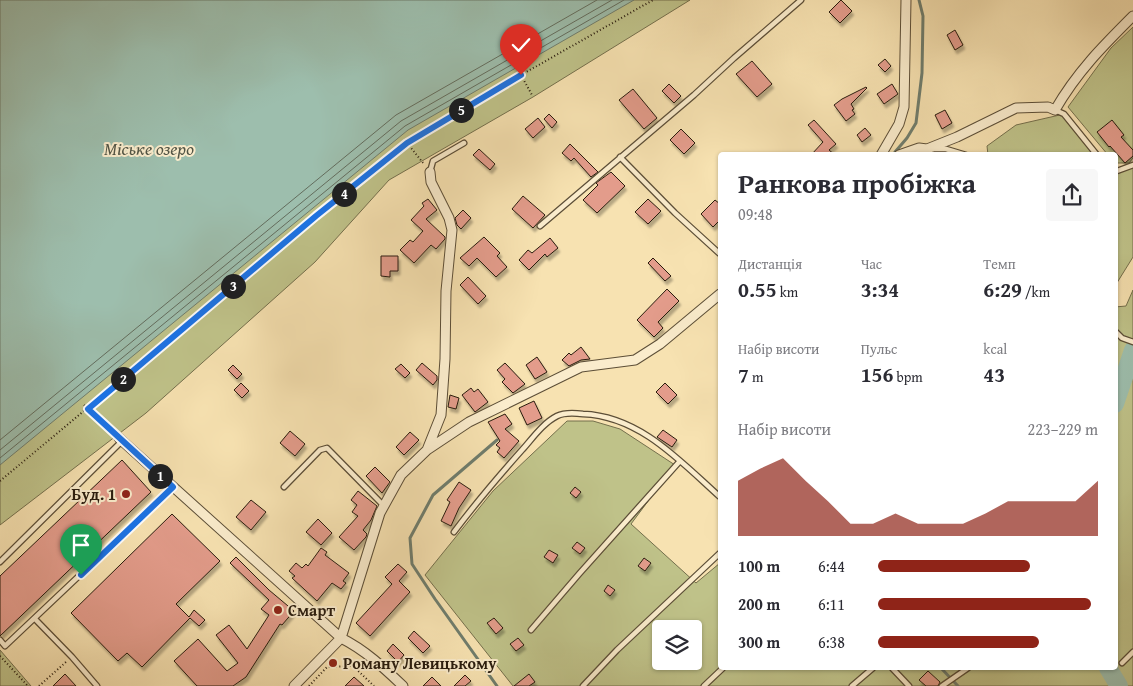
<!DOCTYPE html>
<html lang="uk">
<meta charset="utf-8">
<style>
body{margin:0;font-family:"Gentium Book Plus",serif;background:#f7f7f7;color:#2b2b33;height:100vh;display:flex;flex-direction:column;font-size:19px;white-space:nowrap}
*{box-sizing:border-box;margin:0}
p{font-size:16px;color:#7c7c81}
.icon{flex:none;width:28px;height:28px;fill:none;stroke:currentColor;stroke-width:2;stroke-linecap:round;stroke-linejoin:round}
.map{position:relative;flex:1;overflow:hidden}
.details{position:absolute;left:718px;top:152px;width:400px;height:518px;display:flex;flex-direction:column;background:#fff;border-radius:5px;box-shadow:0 1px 4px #0004}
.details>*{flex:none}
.controls{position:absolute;left:652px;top:620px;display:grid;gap:10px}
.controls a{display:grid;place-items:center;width:50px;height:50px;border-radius:5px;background:#fff;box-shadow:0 1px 4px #0004;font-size:25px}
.pin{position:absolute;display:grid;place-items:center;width:42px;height:42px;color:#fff;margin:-51px -21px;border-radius:50% 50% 50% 0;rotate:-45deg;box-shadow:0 0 5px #0007}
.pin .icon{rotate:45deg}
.km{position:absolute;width:25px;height:25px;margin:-12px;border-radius:50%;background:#222;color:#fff;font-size:14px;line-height:25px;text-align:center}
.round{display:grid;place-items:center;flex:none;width:52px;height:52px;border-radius:5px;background:#f7f7f7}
.overview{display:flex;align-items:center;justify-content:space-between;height:85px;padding:0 20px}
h1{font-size:28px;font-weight:600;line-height:38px}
.metrics{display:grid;grid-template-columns:repeat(3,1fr);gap:8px;height:85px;padding:5px 20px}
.metrics div{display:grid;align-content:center}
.metrics b{font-size:21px;font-weight:600}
.metrics small{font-size:14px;font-weight:400}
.metrics p{font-size:14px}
.chart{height:140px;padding:10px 20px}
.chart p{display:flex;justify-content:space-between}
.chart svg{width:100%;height:90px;margin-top:5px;fill:#8f2418;opacity:.7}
ul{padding:0 20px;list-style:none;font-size:16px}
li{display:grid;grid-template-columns:80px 60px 1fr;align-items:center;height:38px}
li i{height:12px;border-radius:6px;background:#8f2418}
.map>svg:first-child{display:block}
</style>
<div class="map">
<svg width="1133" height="686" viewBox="0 0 1133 686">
<defs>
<filter id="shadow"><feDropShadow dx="2" dy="4" stdDeviation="1" flood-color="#0004"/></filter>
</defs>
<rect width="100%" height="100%" fill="#f7e2b1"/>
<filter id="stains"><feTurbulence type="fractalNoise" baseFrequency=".004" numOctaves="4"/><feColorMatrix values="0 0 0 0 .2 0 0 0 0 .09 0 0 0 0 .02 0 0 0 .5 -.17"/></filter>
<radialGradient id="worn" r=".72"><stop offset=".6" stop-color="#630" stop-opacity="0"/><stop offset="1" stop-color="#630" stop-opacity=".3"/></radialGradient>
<!-- green -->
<path fill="#bfc289" stroke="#746f4c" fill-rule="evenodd" d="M 0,0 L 690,0 L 533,97 L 389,180 L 315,262 L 146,413 L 0,525 Z
M 1133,27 L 1133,158 L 1129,163 L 1115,163 L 1115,155 L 1108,155 L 1068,107 L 1111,48 Z
M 1064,114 L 1097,155 L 988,155 L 987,146 L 1016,125 Z
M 1133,165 L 1133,257 L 1115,286 L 1115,170 Z
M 1133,290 L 1133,686 L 513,686 L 425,575 L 493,491 L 567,421 L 593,421 L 620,429 L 675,465 L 631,524 L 696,583 L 720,563 L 720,668 L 1115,668 L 1115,307 L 1126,306 ZM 661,629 L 694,629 L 694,661 L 661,661 Z
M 0,650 L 31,686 L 0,686 Z"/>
<!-- water -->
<path fill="#9dbead" stroke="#6f7d6d" d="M 0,0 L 634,0 L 408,130 L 0,465 Z"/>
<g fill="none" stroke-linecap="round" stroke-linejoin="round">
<!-- shore -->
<path stroke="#636d5e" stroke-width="1" d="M 0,440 L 396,115 L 597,0
M 0,450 L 401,121 L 612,0
M 0,458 L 405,126 L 624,0"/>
<!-- stream -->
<path stroke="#6f7d6d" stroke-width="3" d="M 895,152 L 907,138 L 916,123 L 922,73 L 923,16 L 919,0
M 941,668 L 958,686
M 497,686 L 435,599 L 412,564 L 410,538 L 433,495 L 497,440"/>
<!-- river -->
<path stroke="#9dbead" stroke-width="18" d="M 1115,404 L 1133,350
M 1108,668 L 1119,686"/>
</g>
<!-- building -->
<path fill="#e39c8b" stroke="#291c0e" filter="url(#shadow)" d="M 841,0 L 852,11 L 840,23 L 829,12 Z
M 955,30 L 963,45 L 955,50 L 947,35 Z
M 885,59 L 891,66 L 885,72 L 878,65 Z
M 752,61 L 772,84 L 757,97 L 736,74 Z
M 669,84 L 681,96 L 674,103 L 662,91 Z
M 892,84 L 898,94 L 884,104 L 877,94 Z
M 866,87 L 867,88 L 851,104 L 854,109 L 852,110 L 855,114 L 846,121 L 834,105 L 842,99 Z
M 633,89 L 657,118 L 644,129 L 619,100 Z
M 945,110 L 952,123 L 942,129 L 935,115 Z
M 549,114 L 557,122 L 552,128 L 544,119 Z
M 538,118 L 545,127 L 533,138 L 525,129 Z
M 814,120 L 836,144 L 829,150 L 835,155 L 811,155 L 823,142 L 808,125 Z
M 1112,120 L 1124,135 L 1121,137 L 1133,150 L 1133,156 L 1125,163 L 1110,146 L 1109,147 L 1097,132 Z
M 865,128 L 871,135 L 862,142 L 857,135 Z
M 681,129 L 695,143 L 684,154 L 670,140 Z
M 570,144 L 598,172 L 591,177 L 574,158 L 571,161 L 562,153 Z
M 479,149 L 495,164 L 490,170 L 473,155 Z
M 611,172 L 625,186 L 597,213 L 583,200 L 598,185 L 596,183 Z
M 523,196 L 545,215 L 533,228 L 512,209 Z
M 428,199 L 437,210 L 426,219 L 445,237 L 445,239 L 436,249 L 431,245 L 414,263 L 400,250 L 410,240 L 413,242 L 423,231 L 411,220 L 424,206 L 422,203 Z
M 648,199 L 661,211 L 648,224 L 635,212 Z
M 715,200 L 720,204 L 720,220 L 713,227 L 701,214 Z
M 463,210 L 471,218 L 461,229 L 457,225 L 455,218 Z
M 484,237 L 500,253 L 497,256 L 507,267 L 496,277 L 477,258 L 469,266 L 460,258 Z
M 550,238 L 558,248 L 547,257 L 545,254 L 529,270 L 519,260 L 528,250 L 532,253 Z
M 381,256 L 398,256 L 398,271 L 390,271 L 390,277 L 381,276 Z
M 653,258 L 671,276 L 665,281 L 648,263 Z
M 468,277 L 486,296 L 478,304 L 460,285 Z
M 667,289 L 679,301 L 658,322 L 663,328 L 654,337 L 637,320 Z
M 581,347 L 590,359 L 581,360 L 569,366 L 562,360 L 569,353 L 571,355 Z
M 537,357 L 547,372 L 535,379 L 526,365 Z
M 422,363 L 437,376 L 437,380 L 433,385 L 416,370 Z
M 505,363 L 525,384 L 513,393 L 502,382 L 505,379 L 497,370 Z
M 401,364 L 410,373 L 405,378 L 395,369 Z
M 233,365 L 242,374 L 237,379 L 228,370 Z
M 241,383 L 249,391 L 242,398 L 234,390 Z
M 665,383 L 677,395 L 668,404 L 656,392 Z
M 471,388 L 474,392 L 478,389 L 488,402 L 475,412 L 462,395 Z
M 450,395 L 459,398 L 456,409 L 448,407 Z
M 534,401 L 542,418 L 527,425 L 519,408 Z
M 505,414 L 512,424 L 505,429 L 519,441 L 504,458 L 497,452 L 500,448 L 496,445 L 500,441 L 488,422 Z
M 663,430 L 677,440 L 672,447 L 657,437 Z
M 290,431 L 305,444 L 295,456 L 280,443 Z
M 410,432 L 419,440 L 404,455 L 396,447 Z
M 122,460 L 151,492 L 0,636 L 0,576 Z
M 375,467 L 390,482 L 382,493 L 366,476 Z
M 459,482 L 471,490 L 459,508 L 451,526 L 441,521 L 450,502 L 447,500 Z
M 575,487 L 581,492 L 576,498 L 570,493 Z
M 358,491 L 377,506 L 371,520 L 363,530 L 367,534 L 366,537 L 354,550 L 339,537 L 358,516 L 352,512 L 357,505 L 351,500 Z
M 251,500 L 266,512 L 251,530 L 236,517 Z
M 172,514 L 220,561 L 176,604 L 189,617 L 194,610 L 205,620 L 199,626 L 190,618 L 142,667 L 127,653 L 118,661 L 71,613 Z
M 318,519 L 332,533 L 321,545 L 306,532 Z
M 577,542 L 585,548 L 580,554 L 572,548 Z
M 321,548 L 327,552 L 325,555 L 349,573 L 343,581 L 346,583 L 341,589 L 332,583 L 317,601 L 292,578 L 295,576 L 289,571 L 296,563 L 302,568 L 306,564 L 308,566 Z
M 549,550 L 558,555 L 553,563 L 544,557 Z
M 236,557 L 269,590 L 294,611 L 282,625 L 280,624 L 246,677 L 233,686 L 197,686 L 174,661 L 198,639 L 227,671 L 238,663 L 216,635 L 229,625 L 247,649 L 269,615 L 261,609 L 269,600 L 230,563 Z
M 644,558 L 651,563 L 645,571 L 638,566 Z
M 398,564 L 407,572 L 399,581 L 410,592 L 370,636 L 356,623 L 392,584 L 385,577 Z
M 608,585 L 615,590 L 610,596 L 604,591 Z
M 494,618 L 503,628 L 496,634 L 487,623 Z
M 414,631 L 430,646 L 423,653 L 408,638 Z
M 518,638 L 524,645 L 516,651 L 510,644 Z
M 393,644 L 404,655 L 398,662 L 387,651 Z
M 928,671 L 940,682 L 938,686 L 926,686 L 919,680 Z
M 65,674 L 76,686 L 53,686 Z
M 529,674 L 535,682 L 529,686 L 514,686 Z
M 465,675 L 471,681 L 465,686 L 454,686 Z
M 354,677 L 364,686 L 345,686 Z
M 432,677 L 441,686 L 423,686 Z"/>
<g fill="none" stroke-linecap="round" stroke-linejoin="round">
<defs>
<path id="lane" d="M 1055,110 L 1064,114 L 1097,155
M 933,149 L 946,149 L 966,155
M 620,157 L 675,213 L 720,254
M 1115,170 L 1117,171 L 1133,165
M 430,172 L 433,161 L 464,143
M 540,226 L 694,95 L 734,58 L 801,0
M 1115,331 L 1122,338 L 1133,342
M 284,487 L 320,450 L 327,448 L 384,506
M 454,532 C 475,504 498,477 522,450 C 532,439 543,423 557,416 C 565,412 575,413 583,414 C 640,416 681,462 720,497
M 0,562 L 122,441
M 35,619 L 72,657 L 97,686
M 531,630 L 579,574 L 680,461
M 0,640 L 5,646 L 173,487
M 1122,663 L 1133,652
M 892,668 L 909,686
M 583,686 L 617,650 L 720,553
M 704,686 L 723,668
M 852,686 L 873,668
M 942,686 L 968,668"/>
<path id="street" d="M 881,155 L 899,124 L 904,107 L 906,0
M 899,155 L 919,148 L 927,149 L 957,137 L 1016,108 L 1048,107 L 1055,110 C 1077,72 1102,47 1133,16
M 119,438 L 341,638 C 365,650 383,667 403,686
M 427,450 L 441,415 L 445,359 L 446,291 L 452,230 L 449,218 L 431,182 L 430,172
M 294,686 L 341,638 L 380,513 L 401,475 L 427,450 L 469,422 L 581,367 L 635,360 L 660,344 L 720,294"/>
</defs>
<!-- lane casing -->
<use href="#lane" stroke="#5c4e37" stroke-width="7"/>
<!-- street casing -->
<use href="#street" stroke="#5c4e37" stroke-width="11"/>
<!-- path -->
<path stroke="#291c0e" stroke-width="2" stroke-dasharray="1 2.5" stroke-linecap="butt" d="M 521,75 L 532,95
M 407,143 L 424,164
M 84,405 L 113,433
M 0,481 L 316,217 L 407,143 L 521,75 L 653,0
M 0,656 L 28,686
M 39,686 L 66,662
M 309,686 L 327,667 L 353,666 L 374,686"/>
<!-- lane -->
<use href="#lane" stroke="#faeccc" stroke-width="4.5"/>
<!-- street -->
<use href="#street" stroke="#faeccc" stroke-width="9"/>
</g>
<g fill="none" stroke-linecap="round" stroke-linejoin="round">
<defs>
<path id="route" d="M 81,575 L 173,487 L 88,409 L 316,216 L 407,143 L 521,75"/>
</defs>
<!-- route casing -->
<use href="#route" stroke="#fff" stroke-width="10"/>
<!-- route -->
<use href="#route" stroke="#1a73e8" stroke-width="6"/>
</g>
<!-- markers -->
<g fill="#8f2418" stroke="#faeccc" stroke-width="2">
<circle cx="126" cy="494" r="5"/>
<circle cx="278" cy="610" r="5"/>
<circle cx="333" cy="663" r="5"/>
</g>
<g text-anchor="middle" stroke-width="4" stroke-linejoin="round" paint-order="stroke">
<!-- poi labels -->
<g font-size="16" font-weight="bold" fill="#291c0e" stroke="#faeccc" text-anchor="start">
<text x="116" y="500" text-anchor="end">Буд. 1</text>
<text x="288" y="616">Смарт</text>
<text x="343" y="669">Роману Левицькому</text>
</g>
<!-- water labels -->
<g font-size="18" font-style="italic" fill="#525546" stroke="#faeccc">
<text x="149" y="155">Міське озеро</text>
</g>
</g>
<rect width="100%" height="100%" filter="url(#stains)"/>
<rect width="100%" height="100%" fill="url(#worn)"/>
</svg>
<div class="controls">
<a><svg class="icon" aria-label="layers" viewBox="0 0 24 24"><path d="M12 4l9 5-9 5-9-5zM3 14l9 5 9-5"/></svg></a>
</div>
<div class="pin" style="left:81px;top:575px;background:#1e9e55"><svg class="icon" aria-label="arrive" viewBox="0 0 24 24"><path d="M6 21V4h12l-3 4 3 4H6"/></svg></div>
<div class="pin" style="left:521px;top:75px;background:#d93025"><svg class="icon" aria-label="check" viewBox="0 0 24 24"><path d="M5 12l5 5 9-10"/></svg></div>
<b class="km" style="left:160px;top:476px">1</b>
<b class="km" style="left:123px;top:379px">2</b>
<b class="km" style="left:233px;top:286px">3</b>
<b class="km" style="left:344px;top:194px">4</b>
<b class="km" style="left:461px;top:110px">5</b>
<section class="details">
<div class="overview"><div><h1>Ранкова пробіжка</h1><p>09:48</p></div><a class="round"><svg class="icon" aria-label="share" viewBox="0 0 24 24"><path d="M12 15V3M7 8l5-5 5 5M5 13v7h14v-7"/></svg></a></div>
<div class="metrics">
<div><p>Дистанція</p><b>0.55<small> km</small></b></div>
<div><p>Час</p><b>3:34</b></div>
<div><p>Темп</p><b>6:29<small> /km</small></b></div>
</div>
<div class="metrics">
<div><p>Набір висоти</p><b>7<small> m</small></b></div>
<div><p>Пульс</p><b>156<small> bpm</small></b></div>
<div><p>kcal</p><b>43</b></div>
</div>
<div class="chart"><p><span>Набір висоти</span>223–229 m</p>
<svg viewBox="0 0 160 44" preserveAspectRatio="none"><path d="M0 44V17L10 11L20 6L30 17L40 27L50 38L60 38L70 33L80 38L90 38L100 38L110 33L120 27L130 27L140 27L150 27L160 17V44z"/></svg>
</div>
<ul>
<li><b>100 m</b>6:44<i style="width:69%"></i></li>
<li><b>200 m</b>6:11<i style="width:97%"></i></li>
<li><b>300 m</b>6:38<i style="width:73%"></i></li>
</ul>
</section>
</div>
